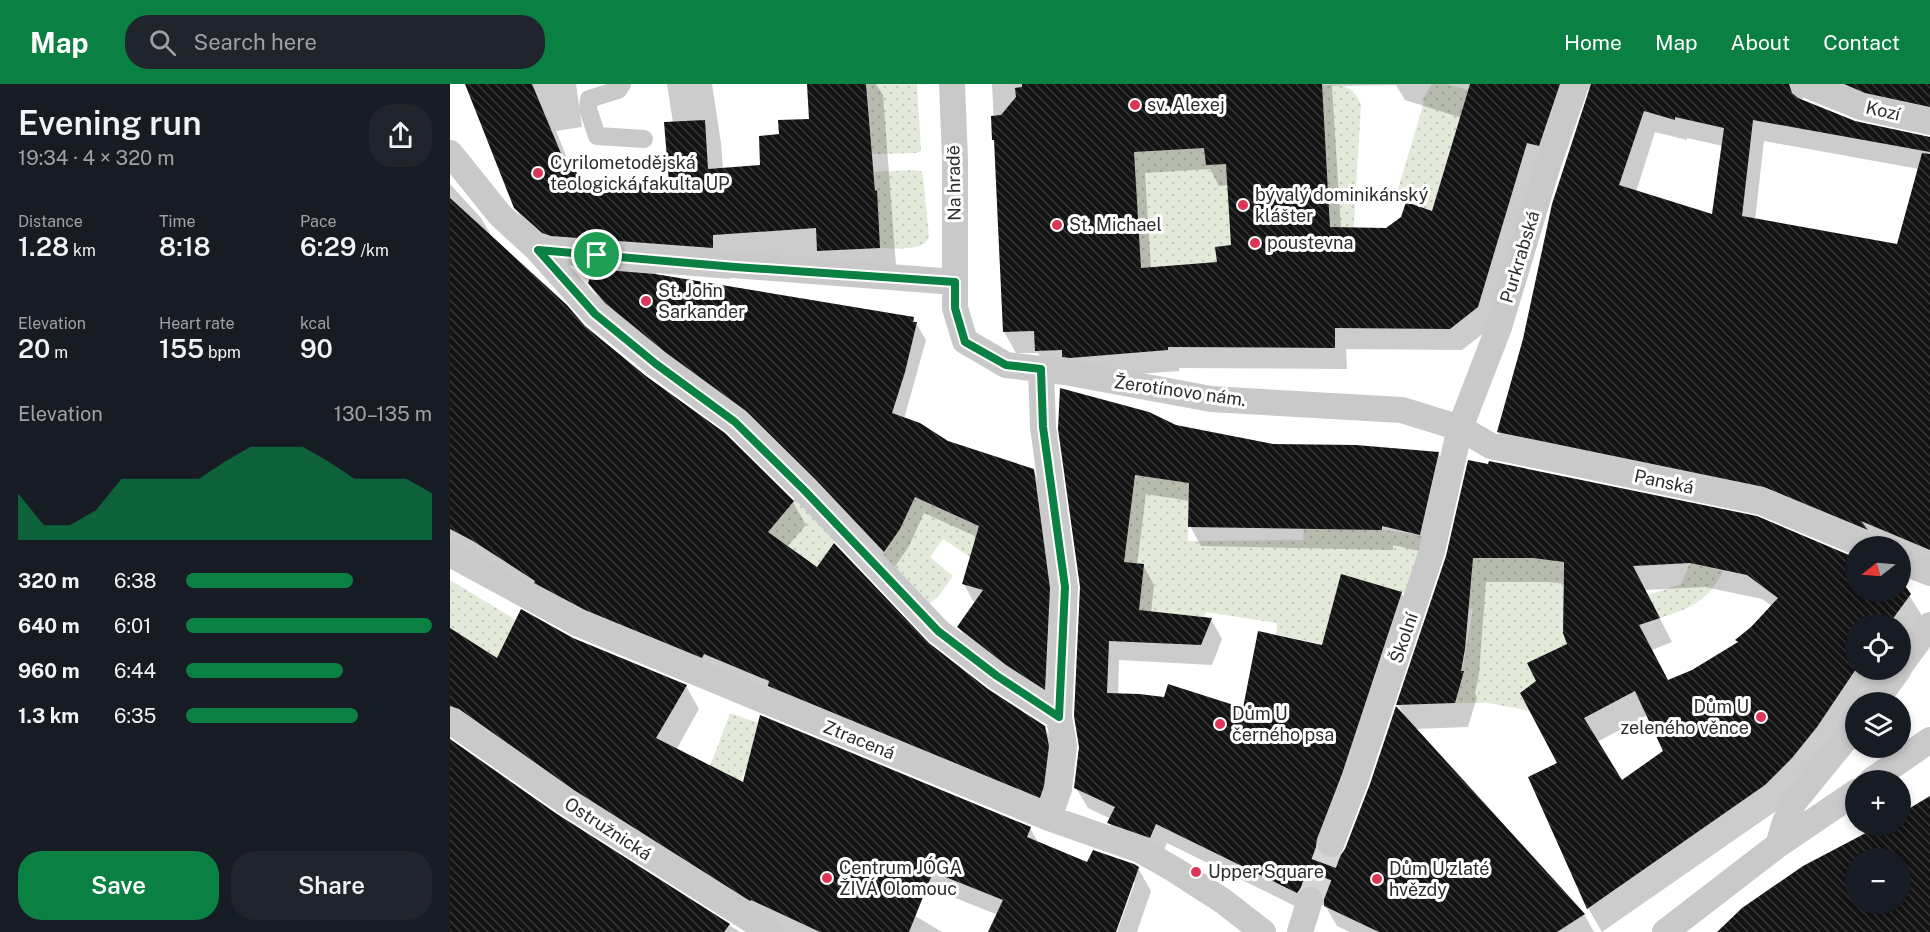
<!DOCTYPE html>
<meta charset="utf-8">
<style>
body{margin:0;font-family:"Public Sans",sans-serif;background:#20242c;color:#f1f3f6;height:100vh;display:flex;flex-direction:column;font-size:22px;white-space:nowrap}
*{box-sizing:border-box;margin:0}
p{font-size:20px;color:#9ea1a6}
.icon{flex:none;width:33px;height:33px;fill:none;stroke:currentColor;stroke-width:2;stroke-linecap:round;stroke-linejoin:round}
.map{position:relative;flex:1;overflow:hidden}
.drawer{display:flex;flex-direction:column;background:#171b24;width:450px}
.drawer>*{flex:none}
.needle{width:39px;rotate:253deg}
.controls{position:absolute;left:1395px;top:452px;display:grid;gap:12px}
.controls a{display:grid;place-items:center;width:66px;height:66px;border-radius:50%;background:#171b24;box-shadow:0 3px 9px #0003;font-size:30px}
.pin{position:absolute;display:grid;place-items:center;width:51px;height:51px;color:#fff;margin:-26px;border:3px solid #fff;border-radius:50%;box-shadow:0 2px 6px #0007}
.round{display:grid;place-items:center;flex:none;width:63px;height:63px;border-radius:24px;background:#20242c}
.head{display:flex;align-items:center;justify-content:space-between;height:102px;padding:0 18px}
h1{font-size:33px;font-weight:600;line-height:45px}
.stats{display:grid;grid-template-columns:repeat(3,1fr);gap:9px;height:102px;padding:6px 18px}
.stats div{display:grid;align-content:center}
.stats b{font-size:26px;font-weight:600}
.stats small{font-size:16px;font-weight:400}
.stats p{font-size:16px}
.chart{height:168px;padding:12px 18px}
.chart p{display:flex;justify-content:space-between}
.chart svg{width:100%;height:108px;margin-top:6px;fill:#0b8043;opacity:.7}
.cta{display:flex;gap:12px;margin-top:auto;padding:12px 18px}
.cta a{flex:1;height:69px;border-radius:24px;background:#0b8043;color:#fff;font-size:24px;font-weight:600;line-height:69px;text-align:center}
.cta a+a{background:#20242c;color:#f1f3f6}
ul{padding:0 18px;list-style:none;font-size:20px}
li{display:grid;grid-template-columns:96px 72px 1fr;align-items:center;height:45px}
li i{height:15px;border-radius:8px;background:#0b8043}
header{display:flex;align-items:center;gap:36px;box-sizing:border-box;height:84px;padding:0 30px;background:#0b8043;color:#fff}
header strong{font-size:28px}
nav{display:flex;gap:33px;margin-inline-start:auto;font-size:21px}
.search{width:420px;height:54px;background:#20242c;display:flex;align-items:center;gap:15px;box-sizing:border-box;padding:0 21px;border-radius:24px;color:#9ea1a6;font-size:22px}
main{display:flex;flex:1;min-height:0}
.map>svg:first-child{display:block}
</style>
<header>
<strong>Map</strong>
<div class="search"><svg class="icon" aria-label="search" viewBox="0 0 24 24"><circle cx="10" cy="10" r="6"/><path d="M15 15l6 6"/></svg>Search here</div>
<nav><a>Home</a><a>Map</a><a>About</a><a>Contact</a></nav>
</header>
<main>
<section class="drawer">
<div class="head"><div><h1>Evening run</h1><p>19:34 · 4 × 320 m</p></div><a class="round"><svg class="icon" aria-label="share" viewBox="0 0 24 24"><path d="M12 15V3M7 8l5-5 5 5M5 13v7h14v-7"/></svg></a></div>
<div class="stats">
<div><p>Distance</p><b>1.28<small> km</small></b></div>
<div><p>Time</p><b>8:18</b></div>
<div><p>Pace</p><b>6:29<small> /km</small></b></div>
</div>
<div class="stats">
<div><p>Elevation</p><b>20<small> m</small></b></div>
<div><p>Heart rate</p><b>155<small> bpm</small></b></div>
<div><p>kcal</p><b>90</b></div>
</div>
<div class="chart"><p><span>Elevation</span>130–135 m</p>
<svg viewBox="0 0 160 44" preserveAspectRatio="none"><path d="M0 44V25L10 38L20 38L30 32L40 19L50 19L60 19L70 19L80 12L90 6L100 6L110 6L120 12L130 19L140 19L150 19L160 25V44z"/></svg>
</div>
<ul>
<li><b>320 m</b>6:38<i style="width:68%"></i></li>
<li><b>640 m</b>6:01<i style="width:100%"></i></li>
<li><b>960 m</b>6:44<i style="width:64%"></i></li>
<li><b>1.3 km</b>6:35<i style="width:70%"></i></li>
</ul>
<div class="cta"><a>Save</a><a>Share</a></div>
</section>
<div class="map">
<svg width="1480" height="848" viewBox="0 0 1480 848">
<defs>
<pattern id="grass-dots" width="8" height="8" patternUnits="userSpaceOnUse" patternTransform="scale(1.5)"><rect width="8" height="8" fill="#e4eada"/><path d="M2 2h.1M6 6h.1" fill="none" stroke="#c4c9bb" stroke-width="1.8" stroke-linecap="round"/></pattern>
<pattern id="building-back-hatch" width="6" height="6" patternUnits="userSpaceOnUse" patternTransform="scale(1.5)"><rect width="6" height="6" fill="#131313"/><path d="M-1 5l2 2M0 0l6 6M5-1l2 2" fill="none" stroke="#363636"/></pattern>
</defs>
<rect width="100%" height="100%" fill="#fff"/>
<!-- grass -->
<path fill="url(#grass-dots)" d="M 417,0 L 467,0 L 471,67 L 466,69 L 422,70 Z
M 982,0 L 997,0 L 1018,6 L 982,127 L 945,115 L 974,18 L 972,16 Z
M 872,1 C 892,1 902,0 911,20 L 902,172 L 882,171 Z
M 792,54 L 800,192 L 682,199 L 673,61 Z
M 464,86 L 471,87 L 473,91 L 479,153 C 473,168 444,164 430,164 L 424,88 Z
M 691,391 L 739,399 L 738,457 L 853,456 L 854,442 L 864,445 L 898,443 L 898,441 C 925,445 951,447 977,453 L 961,511 L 891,491 L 880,562 L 838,553 L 835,555 L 826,553 L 827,539 L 756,528 L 754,533 L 689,526 L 673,478 L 684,394 Z
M 465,413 L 491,425 L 544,434 L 542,477 L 520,473 L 493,455 L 480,473 L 503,492 L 488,513 L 475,522 L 430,475 L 450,445 Z
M 346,414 L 387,454 L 367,483 L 317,449 Z
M 1023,474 L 1083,474 L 1113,478 L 1113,545 L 1117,560 L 1077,579 L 1086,597 L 1070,609 L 1080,627 L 1038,619 L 1005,619 C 1013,588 1017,557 1023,525 L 1016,524 Z
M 1240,479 L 1273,487 C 1260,516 1239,525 1210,534 L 1198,511 L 1231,500 Z
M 0,496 L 66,536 L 50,568 L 49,575 L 0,544 Z
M 280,629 L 308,639 L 297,683 L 288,702 L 259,685 Z"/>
<!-- shadow -->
<path fill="#0003" fill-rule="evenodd" d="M 17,0 L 126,0 L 132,43 L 106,47 L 122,86 L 138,99 L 221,100 L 223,39 L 217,0 L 262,0 L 271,59 L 273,85 L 312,83 L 331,51 L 361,36 L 358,0 L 426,0 L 433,11 L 447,195 L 280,182 L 280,195 L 206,189 L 206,192 L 463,234 L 476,256 L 454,335 L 497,358 L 583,387 L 593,404 L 609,522 L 604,621 L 518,559 L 509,543 L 527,518 L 523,517 L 514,500 L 527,453 L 474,429 L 459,462 L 444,484 L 167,236 L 149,216 L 139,199 L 146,185 L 111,180 L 84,155 L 65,123 Z
M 542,0 L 1480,0 L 1480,41 L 1357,9 L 1351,17 L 1407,39 L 1480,54 L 1480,481 L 1450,469 L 1450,462 L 1435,462 L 1328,424 L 1061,369 L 1048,348 L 1141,6 L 1136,6 L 1040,244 L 1012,266 L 896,265 L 897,285 L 729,284 L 729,287 L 633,294 L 599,288 L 588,269 L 566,269 L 554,248 ZM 946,1 L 955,16 L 1012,34 L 983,128 L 936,146 L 891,145 L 882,2 ZM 1205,48 L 1237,56 L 1237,54 L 1273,62 L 1263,131 L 1186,108 ZM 1314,57 L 1469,85 L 1448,162 L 1305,136 ZM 760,85 L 769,102 L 778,101 L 782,163 L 768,180 L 701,185 L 695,89 Z
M 0,100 L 31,134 L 44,156 L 134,243 L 343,418 L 356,441 L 337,463 L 478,560 L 537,606 L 594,643 L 608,667 L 607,725 L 6,480 L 0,485 Z
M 726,343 L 823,361 L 988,369 L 1000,389 L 981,470 L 943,461 L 943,466 L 751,462 L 740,442 L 740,417 L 696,410 L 687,481 L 693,481 L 704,501 L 701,529 L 761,535 L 772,555 L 762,581 L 669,576 L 668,611 L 795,626 L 873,563 L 951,509 L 963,530 L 903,711 L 878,776 L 883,776 L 891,773 L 896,766 L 954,631 L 948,621 L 998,472 L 1019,378 L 1406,507 L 1459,511 L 1474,535 L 1450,568 L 1450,540 L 1406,540 L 1406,585 L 1438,585 L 1415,618 L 1406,618 L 1406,632 L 1329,725 L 1152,848 L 1138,824 L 1080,694 L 1110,680 L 1088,598 L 1119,560 L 1115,500 L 1098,498 L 1036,498 L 1029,590 L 1025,610 L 1027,613 L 1018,643 L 965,645 L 1134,830 L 1144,848 L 900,848 L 887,842 L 875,821 L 868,821 L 859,829 L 717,759 L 711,774 L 670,758 L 659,738 L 661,735 L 638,724 L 626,704 L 630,663 L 631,503 L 610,345 ZM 1255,503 L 1312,515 L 1322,522 L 1289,559 L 1243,587 L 1218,598 L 1202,566 L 1222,558 L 1195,506 ZM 1198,631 L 1215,667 L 1171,698 L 1147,658 Z
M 0,546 L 48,576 L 123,555 L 236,602 L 249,625 L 226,666 L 294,700 L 580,744 L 589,760 L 638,780 L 688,784 L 701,807 L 687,848 L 667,848 L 685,798 L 682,798 L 664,848 L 540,848 L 548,831 L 363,757 L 358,767 L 492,848 L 327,848 L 0,652 Z
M 0,657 L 107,732 L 290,848 L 28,848 L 0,843 Z"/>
<!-- building -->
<path fill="url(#building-back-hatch)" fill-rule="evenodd" d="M 15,0 L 82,0 L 115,79 L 138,98 L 219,99 L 214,38 L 255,36 L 258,85 L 310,81 L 309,52 L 329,50 L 328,36 L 359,35 L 357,0 L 416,0 L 425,107 L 427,106 L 430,164 L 367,167 L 366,144 L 263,151 L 263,164 L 101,152 L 92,149 L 64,124 Z
M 572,0 L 872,0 L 880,143 L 936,144 L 951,133 L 956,118 L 982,127 L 1020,0 L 1110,0 L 1089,62 L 1077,59 L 1028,223 L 1000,245 L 885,244 L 885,264 L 718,263 L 718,266 L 620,274 L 612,273 L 612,266 L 585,267 L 584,247 L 553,248 L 544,56 L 542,56 L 541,32 L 551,31 L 566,13 L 565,4 L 572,3 ZM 754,64 L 756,81 L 776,80 L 781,161 L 765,163 L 767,178 L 691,184 L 684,68 Z
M 1141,0 L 1339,0 L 1342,9 L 1348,14 L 1405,37 L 1480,53 L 1480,68 L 1303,36 L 1292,132 L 1447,160 L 1472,69 L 1480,70 L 1480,466 L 1411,437 L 1418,446 L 1314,403 L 1047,348 L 1073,255 L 1102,120 ZM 1194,27 L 1225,36 L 1225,33 L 1274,44 L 1262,130 L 1169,101 Z
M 1394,0 L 1480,0 L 1480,23 L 1415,9 Z
M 0,114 L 117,221 L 135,242 L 196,292 L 275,349 L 344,417 L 318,448 L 367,483 L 384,459 L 479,559 L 538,605 L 595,642 L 599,662 L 594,702 L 590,714 L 318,602 L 319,597 L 254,570 L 252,574 L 135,526 L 84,499 L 85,497 L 23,457 L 0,445 Z
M 144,185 L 205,190 L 464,233 L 463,238 L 467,238 L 455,288 L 442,329 L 470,339 L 498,357 L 584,385 L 600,504 L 595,606 L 556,581 L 507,543 L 533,506 L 512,500 L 529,442 L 465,413 L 450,445 L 434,468 L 366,396 L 296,327 L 215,268 L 155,219 L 138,199 Z
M 610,304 L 699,328 L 726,341 L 823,360 L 906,361 L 989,368 L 970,451 L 932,442 L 932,446 L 738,443 L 739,399 L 685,391 L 674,478 L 694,480 L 689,526 L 762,534 L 751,561 L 659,557 L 657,609 L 689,610 L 714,613 L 718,600 L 793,624 L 808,547 L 872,561 L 891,490 L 952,508 L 892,690 L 867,755 L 866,762 L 869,769 L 875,774 L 883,775 L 890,772 L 895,765 L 920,700 L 946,622 L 1135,830 L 1107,848 L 929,848 L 874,822 L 874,812 L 871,805 L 865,802 L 856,802 L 850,805 L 847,809 L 706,740 L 700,754 L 657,739 L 665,723 L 624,704 L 629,663 L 624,632 L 630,503 L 608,345 Z
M 1018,376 L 1038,380 L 1039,377 L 1307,432 L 1406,474 L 1406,507 L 1450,507 L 1450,495 L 1461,510 L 1439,540 L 1406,540 L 1406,585 L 1367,643 L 1342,674 L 1315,701 L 1137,825 L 1078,693 L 1107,679 L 1070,609 L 1086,597 L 1077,579 L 1117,560 L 1113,549 L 1114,478 L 1083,474 L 1023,474 L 1015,565 L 1011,587 L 1014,587 L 1005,619 L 946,621 L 996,472 ZM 1240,479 L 1297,491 L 1328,514 L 1301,543 L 1285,556 L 1288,558 L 1242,586 L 1218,596 L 1189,541 L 1210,534 L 1183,482 ZM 1185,607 L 1213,667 L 1172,696 L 1134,634 Z
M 71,525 L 123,554 L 237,601 L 206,654 L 293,698 L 310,631 L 581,743 L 577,753 L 637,778 L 643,766 L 684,780 L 689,783 L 666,848 L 538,848 L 553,816 L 483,788 L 459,848 L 370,848 L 301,816 L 300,817 L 124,706 L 9,625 L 0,622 L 0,544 L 47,574 Z
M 0,655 L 107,730 L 280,840 L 274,848 L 0,848 Z
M 1480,712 L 1480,848 L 1267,848 L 1292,824 L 1353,782 L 1431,741 L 1450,741 L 1450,730 ZM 1406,774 L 1450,774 L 1450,819 L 1406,819 Z"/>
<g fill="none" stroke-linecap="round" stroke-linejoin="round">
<!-- pedestrian-tunnel -->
<path stroke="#d5d5d5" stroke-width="26" stroke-dasharray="26 13" stroke-linecap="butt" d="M 860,816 L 881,760"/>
<!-- service -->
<path stroke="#c9c9c9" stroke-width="18" d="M 172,0 L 168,6 L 139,15 L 138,25 L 147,52 L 194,55"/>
<!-- pedestrian -->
<path stroke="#c9c9c9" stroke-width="26" d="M 502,0 L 505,75 L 505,224 L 515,257 L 556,281 L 615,288 L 761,315 L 952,326 L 1010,344 L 1041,362 L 1311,418 L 1416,462
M 1354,0 L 1411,23 L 1480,38
M 0,69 L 50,131 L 88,166 L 145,230 L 206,280 L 285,338 L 355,407 L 488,547 L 547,593 L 609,633
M 88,166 L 505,198
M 591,285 L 593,343 L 615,503 L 609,633 L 614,662 L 609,705 L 599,734
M 0,470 L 129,540 L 599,734 L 690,766 L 725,786 L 773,817 L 813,848
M 1450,477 L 1480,489
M 1450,582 L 1480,541
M 1425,618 L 1449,585
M 0,637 L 116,718 L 320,848
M 1422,696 L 1480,656
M 881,760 L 906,695 L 982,467 L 1010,344 L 1049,243 L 1097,84 L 1126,0
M 1328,761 L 1335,738 L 1344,718 L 1406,642
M 850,848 L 860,816
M 1215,848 L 1328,761 L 1406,708"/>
</g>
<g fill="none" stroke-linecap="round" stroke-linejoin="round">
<defs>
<path id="route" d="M 88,166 L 285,183 L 505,198 L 505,224 L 515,258 L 556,281 L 591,285 L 593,343 L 615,503 L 609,633 L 547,592 L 488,547 L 355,407 L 285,338 L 206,280 L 145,230 Z"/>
</defs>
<!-- route casing -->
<use href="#route" stroke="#fff" stroke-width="12"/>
<!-- route -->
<use href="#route" stroke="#0b8043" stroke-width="8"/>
</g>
<!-- markers -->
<g fill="#dd3556" stroke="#fff" stroke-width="2">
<circle cx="685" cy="21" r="6"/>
<circle cx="88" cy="89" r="6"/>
<circle cx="793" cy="121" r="6"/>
<circle cx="607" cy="141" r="6"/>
<circle cx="805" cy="159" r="6"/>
<circle cx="196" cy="217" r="6"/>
<circle cx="1311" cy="633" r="6"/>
<circle cx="770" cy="640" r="6"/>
<circle cx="746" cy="788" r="6"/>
<circle cx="377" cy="794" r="6"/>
<circle cx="927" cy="795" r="6"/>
</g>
<g text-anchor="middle" stroke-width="6" stroke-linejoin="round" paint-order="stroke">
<!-- poi labels -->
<g font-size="18" fill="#2c2c2c" stroke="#fff" text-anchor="start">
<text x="697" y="27">sv. Alexej</text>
<text x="100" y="85">Cyrilometodějská<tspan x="100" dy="21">teologická fakulta UP</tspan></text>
<text x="805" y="117">bývalý dominikánský<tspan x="805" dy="21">klášter</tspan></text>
<text x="619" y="147">St. Michael</text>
<text x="817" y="165">poustevna</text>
<text x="208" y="213">St. John<tspan x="208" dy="21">Sarkander</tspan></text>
<text x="1299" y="629" text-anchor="end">Dům U<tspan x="1299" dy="21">zeleného věnce</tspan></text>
<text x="782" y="636">Dům U<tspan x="782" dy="21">černého psa</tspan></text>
<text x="389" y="790">Centrum JÓGA<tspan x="389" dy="21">ŽIVÁ Olomouc</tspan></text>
<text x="939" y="791">Dům U zlaté<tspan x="939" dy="21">hvězdy</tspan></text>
<text x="758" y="794">Upper Square</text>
</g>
<!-- street labels -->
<g font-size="18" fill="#2c2c2c" stroke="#fff">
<text transform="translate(1433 27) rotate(13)" y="6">Kozí</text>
<text transform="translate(504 99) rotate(-91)" y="6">Na hradě</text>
<text transform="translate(1070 173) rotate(-73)" y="6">Purkrabská</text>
<text transform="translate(730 307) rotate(8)" y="6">Žerotínovo nám.</text>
<text transform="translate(1214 398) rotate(12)" y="6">Panská</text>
<text transform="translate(954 554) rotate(-71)" y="6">Školní</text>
<text transform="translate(409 656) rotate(22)" y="6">Ztracená</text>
<text transform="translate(158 745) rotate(33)" y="6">Ostružnická</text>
</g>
</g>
</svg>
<div class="controls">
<a><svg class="needle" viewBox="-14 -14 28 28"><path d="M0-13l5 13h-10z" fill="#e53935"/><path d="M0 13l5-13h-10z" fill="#9ea1a6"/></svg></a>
<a><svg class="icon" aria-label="locate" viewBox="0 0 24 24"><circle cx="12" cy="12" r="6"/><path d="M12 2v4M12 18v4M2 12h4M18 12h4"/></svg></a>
<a><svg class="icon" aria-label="layers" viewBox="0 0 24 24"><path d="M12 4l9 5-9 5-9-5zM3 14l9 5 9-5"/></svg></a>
<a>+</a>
<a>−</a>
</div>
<div class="pin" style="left:147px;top:171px;background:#1e9e55"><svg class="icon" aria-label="arrive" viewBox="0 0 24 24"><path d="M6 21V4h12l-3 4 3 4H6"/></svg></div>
</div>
</main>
